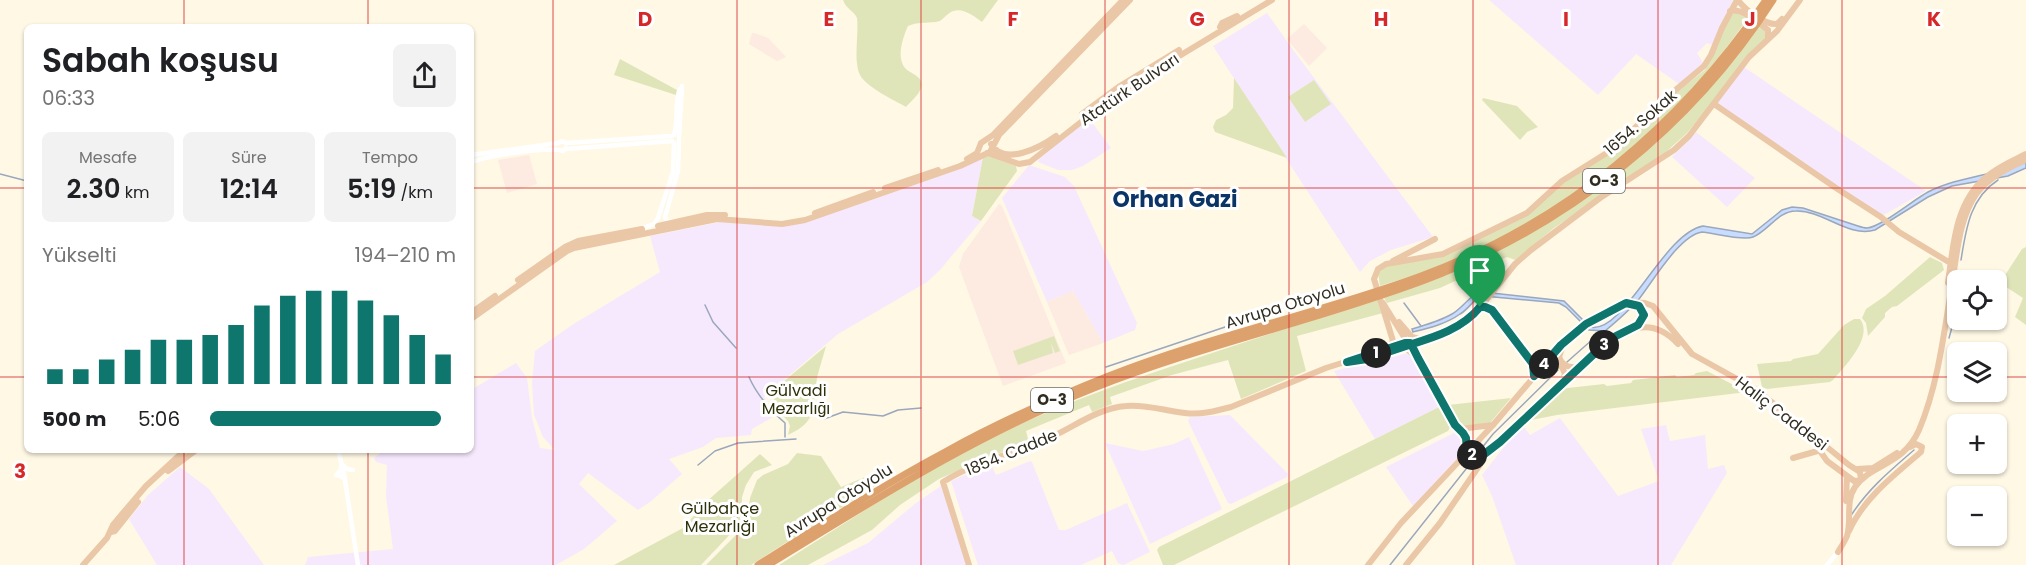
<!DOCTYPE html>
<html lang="tr">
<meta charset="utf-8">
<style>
body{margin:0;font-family:Poppins,sans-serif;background:#f2f2f2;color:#202124;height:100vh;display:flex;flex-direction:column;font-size:22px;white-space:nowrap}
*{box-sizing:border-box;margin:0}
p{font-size:20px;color:#757577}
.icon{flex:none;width:33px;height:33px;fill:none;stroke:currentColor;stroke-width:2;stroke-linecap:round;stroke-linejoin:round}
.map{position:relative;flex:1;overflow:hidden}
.panel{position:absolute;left:24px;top:24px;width:450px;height:429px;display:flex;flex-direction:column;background:#fff;border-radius:9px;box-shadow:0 2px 4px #0004}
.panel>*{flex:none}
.tools{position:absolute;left:1947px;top:270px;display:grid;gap:12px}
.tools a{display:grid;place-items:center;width:60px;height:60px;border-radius:9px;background:#fff;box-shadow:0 2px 4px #0004;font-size:30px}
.pin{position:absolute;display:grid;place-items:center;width:51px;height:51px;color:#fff;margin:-62px -26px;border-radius:50% 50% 50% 0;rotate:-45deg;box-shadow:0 0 6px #0007}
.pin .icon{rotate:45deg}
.km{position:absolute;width:30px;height:30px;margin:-15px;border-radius:50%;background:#222;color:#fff;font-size:16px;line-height:30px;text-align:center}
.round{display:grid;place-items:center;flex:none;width:63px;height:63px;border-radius:9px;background:#f2f2f2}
.overview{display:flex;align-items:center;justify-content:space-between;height:102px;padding:0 18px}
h1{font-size:33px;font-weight:600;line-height:45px}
.stats{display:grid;grid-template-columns:repeat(3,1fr);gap:9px;height:102px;padding:6px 18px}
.stats div{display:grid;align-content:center;border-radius:9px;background:#f2f2f2;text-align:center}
.stats b{font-size:26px;font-weight:600}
.stats small{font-size:16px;font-weight:400}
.stats p{font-size:16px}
.chart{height:168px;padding:12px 18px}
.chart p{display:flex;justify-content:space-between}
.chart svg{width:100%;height:108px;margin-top:6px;stroke:#0f766e;stroke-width:6}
ul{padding:0 18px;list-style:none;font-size:20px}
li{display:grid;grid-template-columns:96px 72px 1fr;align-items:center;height:45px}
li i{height:15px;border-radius:8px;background:#0f766e}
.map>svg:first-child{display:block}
</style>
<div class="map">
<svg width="2026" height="565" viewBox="0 0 2026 565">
<rect width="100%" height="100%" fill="#fff8e5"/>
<!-- industrial -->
<path fill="#f6e9fd" d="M 1489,0 L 1733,0 L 1712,45 L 1707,43 L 1697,53 L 1703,63 L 1679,84 L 1636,54 L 1598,95 Z
M 1267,13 L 1294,51 L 1433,237 L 1391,250 L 1370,261 L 1360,272 L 1213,46 Z
M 1744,67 L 1926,191 L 1882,216 L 1717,104 Z
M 1088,117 L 1111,148 L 1083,166 L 1072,170 L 1058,170 L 1038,162 L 1040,156 Z
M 1696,132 L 1755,178 L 1727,207 L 1672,157 Z
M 983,157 L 972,216 L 981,221 L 940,270 L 927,282 L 838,334 L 764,397 L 775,416 L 752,429 L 751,435 L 716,438 L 703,447 L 669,459 L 682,474 L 650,502 L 638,510 L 588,473 L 579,484 L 617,521 L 584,549 L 556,565 L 305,565 L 308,557 L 393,549 L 386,496 L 387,465 L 376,462 L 374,458 L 384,450 L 471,450 L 471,390 L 516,363 L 527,378 L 532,418 L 540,448 L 555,450 L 543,437 L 534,415 L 532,383 L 535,351 L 572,325 L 660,272 L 650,236 L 720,222 L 789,225 L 848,208 L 931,179 Z
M 1029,165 L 1065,177 L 1074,186 L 1137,323 L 1135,330 L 1103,343 L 1073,291 L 1047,302 L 1002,198 Z
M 1409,353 L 1443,405 L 1375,439 L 1334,371 Z
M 1230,415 L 1288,474 L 1287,477 L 1231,504 L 1228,503 L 1188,421 L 1190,417 Z
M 1560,418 L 1618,496 L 1659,481 L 1641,429 L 1666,425 L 1670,441 L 1705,435 L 1708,469 L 1724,465 L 1727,473 L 1671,565 L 1516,565 L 1492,496 L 1482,475 L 1522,424 L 1530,435 Z
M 1458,431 L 1465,450 L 1413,506 L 1386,467 Z
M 1189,437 L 1222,509 L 1150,544 L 1105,443 L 1143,451 L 1174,444 Z
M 1030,461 L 1032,462 L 1059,530 L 1066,530 L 1127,503 L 1150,552 L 1123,565 L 1118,563 L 1112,551 L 1081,565 L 978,565 L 951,481 L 991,464 L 996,475 Z
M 180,467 L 209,489 L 264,565 L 157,565 L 129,519 L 148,495 Z
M 941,486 L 968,565 L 823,565 L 868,543 L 916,503 Z"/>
<!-- education -->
<path fill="#fdeae1" d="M 1304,24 L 1327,48 L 1309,66 L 1287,39 Z
M 752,33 L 754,33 L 768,38 L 786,57 L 777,61 L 749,44 Z
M 529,155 L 537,184 L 507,193 L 498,160 Z
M 999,204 L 1002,206 L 1066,363 L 1003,386 L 959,267 L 963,254 Z
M 1073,291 L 1103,343 L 1069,355 L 1047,302 Z"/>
<!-- green -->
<path fill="#e0e5b9" d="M 843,0 L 998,0 L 982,22 C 972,15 959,4 947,15 C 943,18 942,21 936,22 C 926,23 917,22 908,26 C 903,37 896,57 905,68 C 910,74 925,76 921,88 C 919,95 910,102 906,107 C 894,100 866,87 860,75 C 853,61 859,34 857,18 C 854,11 846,9 843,0 Z
M 1734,12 L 1739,12 L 1748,18 C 1672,128 1561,218 1436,267 C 1417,275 1398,280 1380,286 L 1378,273 L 1382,266 L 1436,258 L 1526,215 L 1564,183 L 1614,151 L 1665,101 L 1705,70 L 1726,25 Z
M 1759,26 L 1765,29 L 1766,38 L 1687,133 L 1666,152 L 1554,228 L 1515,260 L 1507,257 L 1440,288 L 1387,303 L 1384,298 L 1453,271 L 1506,247 L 1592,193 L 1734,59 Z
M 620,59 L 677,90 L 676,95 L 614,75 Z
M 1234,78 L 1287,158 L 1215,132 L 1213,127 L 1216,120 L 1226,115 L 1233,108 Z
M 1314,80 L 1331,104 L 1305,122 L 1288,97 Z
M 1483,98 L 1517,106 L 1538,127 L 1527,132 L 1520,140 L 1482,100 Z
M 987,156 L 1016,166 L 1017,171 L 981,221 L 972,216 L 983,157 Z
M 2026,247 L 2026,325 L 2015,317 L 2023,298 L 2000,283 L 2022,249 Z
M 1930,257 L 1942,263 L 1944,270 L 1897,306 L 1892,307 L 1885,313 L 1885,317 L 1868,336 L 1866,323 L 1862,318 L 1866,309 L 1885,296 Z
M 1378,300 L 1383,313 L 1297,336 L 1306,371 L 1241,399 L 1228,360 L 1172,375 L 1110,397 L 1112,404 L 1092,412 L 1089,405 L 1026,431 L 1029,443 L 986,458 L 939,479 L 900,505 L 872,530 L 808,565 L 779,565 C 854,517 929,467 1010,429 C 1067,402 1127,381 1188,361 C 1251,340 1314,319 1378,300 Z
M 1854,319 L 1860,319 C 1874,337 1844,367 1833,380 L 1830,382 L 1767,389 L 1762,387 L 1757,364 L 1791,361 L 1793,359 L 1818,354 L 1844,325 Z
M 1054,336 L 1060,351 L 1055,353 L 1051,343 L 1053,353 L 1018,365 L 1013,351 Z
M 826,346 C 823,358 818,371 816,384 C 813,411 816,422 788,435 L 790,426 L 788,421 L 781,414 L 771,392 Z
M 1707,371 L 1747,392 L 1557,415 L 1526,421 L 1559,389 L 1604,384 L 1607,386 L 1631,383 L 1633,380 L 1675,375 L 1677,377 L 1694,375 L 1696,373 Z
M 1511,398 L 1490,423 L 1459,426 L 1457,425 L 1448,405 Z
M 1443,405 C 1447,413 1454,423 1448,431 L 1174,565 L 1163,565 L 1157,550 L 1159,547 Z
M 797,453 L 821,456 L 841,487 L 870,475 L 875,486 L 751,565 L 706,565 L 747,524 L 750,498 L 757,480 L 763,475 L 788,464 Z
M 760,454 L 772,465 L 754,472 L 746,485 L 742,497 L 742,517 L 737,527 L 701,565 L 614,565 L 683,528 L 706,502 Z"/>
<!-- water -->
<path fill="#c7dcff" stroke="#9aa7bc" stroke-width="1.5" d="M 2026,162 L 2026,168 L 2008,176 L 1952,186 L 1928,197 L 1875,230 C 1848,238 1823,210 1796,211 C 1778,211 1768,231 1753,237 C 1743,241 1714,233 1702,232 C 1680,235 1653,281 1639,299 C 1629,311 1617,321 1605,331 L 1589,330 L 1566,307 L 1559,303 L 1483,296 C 1473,299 1469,309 1460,314 C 1446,324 1429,328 1413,332 L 1412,329 C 1426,325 1440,321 1452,314 C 1463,308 1470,294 1483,292 L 1564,301 L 1590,327 C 1624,335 1663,233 1703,226 L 1752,234 L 1782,210 L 1792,207 L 1803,208 L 1858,226 C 1861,227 1864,228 1867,228 C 1881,227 1913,200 1928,192 C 1959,176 1994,176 2026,162 Z"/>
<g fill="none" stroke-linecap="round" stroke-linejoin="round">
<!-- stream -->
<path stroke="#9aa7bc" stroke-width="1.5" d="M 0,174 L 27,181
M 1961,260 C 1966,229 1970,198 1998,180
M 1483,293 C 1483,285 1489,275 1487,267
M 1404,303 L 1421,326
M 705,305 L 713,322 L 736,348
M 1949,338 L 1958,306
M 1567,362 L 1602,331
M 1106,367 L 1240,322 L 1269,313 L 1283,311
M 749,377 C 757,395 770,410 785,423 L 785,437
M 824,419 L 843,412 L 883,416 L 898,410 L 921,408
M 1477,454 L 1493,434 L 1558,370
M 698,465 L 715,451 L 738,443 L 796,439
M 1852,514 C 1869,488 1891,470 1914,450
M 1390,565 L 1470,464"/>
<!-- secondary -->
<path stroke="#fff" stroke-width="4.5" d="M 674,135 C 679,120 674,103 680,89
M 679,138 L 682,86
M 566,149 L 672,141
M 471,155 L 558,143 L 562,141 L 566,143 L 672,136
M 472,162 C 487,156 548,146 563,151 L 566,148
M 672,222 L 667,221 L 665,217 L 678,171 L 679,140
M 640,229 L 654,224 L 658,218 L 673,172 L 674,143
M 338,450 L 344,474 L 358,565
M 345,479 L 340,476 L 336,475 L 340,471 L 342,464 L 347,469 L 353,470
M 1827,565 L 1838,552"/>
<!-- primary -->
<path stroke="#eac7a7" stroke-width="6" d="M 1738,0 C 1745,10 1765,25 1777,24 L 1782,19
M 1730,11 C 1744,8 1757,22 1768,30 L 1768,38
M 1220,27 L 1222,23 L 1237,16
M 1714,104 L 1836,188 L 1881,217 L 1899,232 L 1952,264
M 1082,114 L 1120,86 L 1179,50
M 991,144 C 1004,167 1041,147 1056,136
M 987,153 L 1019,164 L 1030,162 L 1118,93 L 1272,0
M 967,159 L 977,153 L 981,143 L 993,135 L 1123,0
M 885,188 L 938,170
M 815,213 L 873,192
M 658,226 L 707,215 L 725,215
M 1393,261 L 1435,239
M 518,280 L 565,247 L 578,241 L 642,229
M 1948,283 C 1953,247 1955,203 1985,178 C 1997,167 2012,161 2026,154
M 1383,303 L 1409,345
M 1480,307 L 1485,307 L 1492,310 L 1533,365 L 1534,376
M 471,313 L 495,296
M 471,319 L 567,251 L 574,248 L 717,219 L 782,224 L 805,220 L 960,166 L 990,152 L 999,135 L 1130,0
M 1399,322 L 1412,337 L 1423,340
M 1634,329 C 1651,324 1666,331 1678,344
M 1408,345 L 1442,334 L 1465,322 L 1478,310 L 1515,264 L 1531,250 L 1600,198 L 1674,150 L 1689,136 L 1749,57 L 1777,31 L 1800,0
M 1389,348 L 1393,341 L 1374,279 L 1378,269 L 1386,264 L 1443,254 L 1527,213 L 1562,181 L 1613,149 L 1666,98 L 1704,66 L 1711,55 L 1722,28 L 1737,0
M 1562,348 L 1559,357 C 1563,367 1571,369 1581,366
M 1395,350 L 1407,349 L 1415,356
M 1542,367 L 1550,363 L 1562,367 L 1565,374 L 1562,382
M 1764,400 L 1813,441 L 1827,461 L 1854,481 L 1861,480
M 1459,429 L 1493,425
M 1473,446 L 1471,452 L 1473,457 L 1478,459 L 1485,454
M 1793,458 L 1821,450
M 1857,469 L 1873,468 L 1897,453
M 168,471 L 196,450
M 1846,501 L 1847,476
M 1849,531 C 1864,498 1894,475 1921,452 L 1922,447 L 1916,444 L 1910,447
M 111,532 L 115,531 L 138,502
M 1838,552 C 1841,547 1845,541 1847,536 C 1852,520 1845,502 1855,487 C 1872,463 1903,466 1919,430 C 1938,385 1944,333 1952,284 C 1957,254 1959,218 1977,193 C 1990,177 2008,168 2026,160
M 83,565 L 107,538 L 113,525 L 123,513 L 146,486 L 185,450
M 969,565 L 943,482 C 976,461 1014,454 1049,438 C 1074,427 1098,408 1126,406 C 1146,404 1165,411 1185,413 C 1201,415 1216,411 1231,407 L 1326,368 L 1408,342 L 1411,344 L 1455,425 C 1463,433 1468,439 1467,451
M 1368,565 L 1401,523 L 1493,425 L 1561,345 L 1586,324 L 1630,302 L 1645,303 L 1653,306 L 1692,354 L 1757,390 L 1849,465 L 1860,472 L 1861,480
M 1406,565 L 1440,523 L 1490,450 L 1595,353 L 1612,338 L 1642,322 C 1646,312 1640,305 1630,304"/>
<!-- highway -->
<path stroke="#dca16d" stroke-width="7" d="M 758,565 C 820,526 881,486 945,452 C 997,423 1051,399 1106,377 C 1209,336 1318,314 1421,276 C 1565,223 1680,126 1766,0
M 768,565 C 876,499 976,435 1094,388 C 1202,345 1316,321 1425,280 C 1567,226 1691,128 1773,0"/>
</g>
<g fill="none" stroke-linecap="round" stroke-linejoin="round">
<defs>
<path id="route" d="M 1480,307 C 1462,329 1435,337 1409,345 L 1367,359 L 1347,362 L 1405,343 L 1410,343 L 1411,344 L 1418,358 L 1455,425 L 1463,433 L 1466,438 L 1467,451 L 1473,445 L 1472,455 L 1478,459 L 1500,442 L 1595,353 L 1612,338 L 1638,325 L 1644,315 L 1639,306 L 1626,303 L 1586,324 L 1561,345 L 1534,376 L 1533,364 L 1492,310 L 1485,307 L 1480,307"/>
</defs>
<!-- route casing -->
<use href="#route" stroke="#fff" stroke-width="12"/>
<!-- route -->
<use href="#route" stroke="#0f766e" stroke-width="8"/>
</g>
<!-- grid -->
<path fill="none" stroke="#d62828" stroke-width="1.5" stroke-opacity="0.55" d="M 184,0 L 184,27M 368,0 L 368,27M 553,0 L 553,565M 737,0 L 737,565M 921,0 L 921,565M 1105,0 L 1105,565M 1289,0 L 1289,565M 1473,0 L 1473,565M 1658,0 L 1658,565M 1842,0 L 1842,565M 0,188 L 27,188M 471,188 L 2026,188M 0,377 L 27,377M 471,377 L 1958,377M 1996,377 L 2026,377M 184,450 L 184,565M 368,450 L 368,565"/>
<g text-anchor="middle" stroke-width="6" stroke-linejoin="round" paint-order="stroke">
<!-- shield labels -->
<g fill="#fff" stroke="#6e6b62" stroke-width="1.5">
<rect x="1583" y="169" width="42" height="24" rx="4.5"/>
<rect x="1031" y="388" width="42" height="24" rx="4.5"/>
</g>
<g font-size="15" font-weight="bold" fill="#302c1f">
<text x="1604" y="186">O-3</text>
<text x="1052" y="405">O-3</text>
</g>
<!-- street labels -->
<g font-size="16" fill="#302c1f" stroke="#fff">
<text transform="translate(1129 89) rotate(-34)" y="6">Atatürk Bulvarı</text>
<text transform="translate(1640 122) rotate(-41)" y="6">1654. Sokak</text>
<text transform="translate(1285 305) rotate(-17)" y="6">Avrupa Otoyolu</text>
<text transform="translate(1782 413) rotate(37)" y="6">Haliç Caddesi</text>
<text transform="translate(1011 452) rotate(-22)" y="6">1854. Cadde</text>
<text transform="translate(838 500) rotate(-32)" y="6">Avrupa Otoyolu</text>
</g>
<!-- park labels -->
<g font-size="16" fill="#2e3109" stroke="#fff">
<text x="796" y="396">Gülvadi<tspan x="796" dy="18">Mezarlıḡı</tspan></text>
<text x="720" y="514">Gülbahçe<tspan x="720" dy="18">Mezarlığı</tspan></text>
</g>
<!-- district labels -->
<g font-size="22" font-weight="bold" fill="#0b3467" stroke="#fff">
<text x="1175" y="207">Orhan Gazi</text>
</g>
</g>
<g font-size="20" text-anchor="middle" font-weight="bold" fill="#d62828" stroke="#fff" stroke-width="6" stroke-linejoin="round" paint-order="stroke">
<text x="645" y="26">D</text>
<text x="829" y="26">E</text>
<text x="1013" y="26">F</text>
<text x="1197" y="26">G</text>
<text x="1381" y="26">H</text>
<text x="1566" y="26">I</text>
<text x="1750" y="26">J</text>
<text x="1934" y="26">K</text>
<text x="20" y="478">3</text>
</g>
</svg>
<div class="tools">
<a><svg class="icon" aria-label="locate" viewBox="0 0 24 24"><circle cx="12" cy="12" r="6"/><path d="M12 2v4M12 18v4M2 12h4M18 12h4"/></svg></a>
<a><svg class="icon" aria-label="layers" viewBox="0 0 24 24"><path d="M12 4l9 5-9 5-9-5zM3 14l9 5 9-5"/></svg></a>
<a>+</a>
<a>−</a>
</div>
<div class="pin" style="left:1480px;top:307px;background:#1e9e55"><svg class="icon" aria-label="arrive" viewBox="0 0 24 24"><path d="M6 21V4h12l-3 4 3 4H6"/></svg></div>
<b class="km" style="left:1376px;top:353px">1</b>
<b class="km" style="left:1472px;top:455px">2</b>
<b class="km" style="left:1604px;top:345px">3</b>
<b class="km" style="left:1544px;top:364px">4</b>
<section class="panel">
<div class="overview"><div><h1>Sabah koşusu</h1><p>06:33</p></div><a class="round"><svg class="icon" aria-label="share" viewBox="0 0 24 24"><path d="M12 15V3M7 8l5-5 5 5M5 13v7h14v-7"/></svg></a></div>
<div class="stats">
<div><p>Mesafe</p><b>2.30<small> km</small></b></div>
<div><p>Süre</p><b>12:14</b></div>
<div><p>Tempo</p><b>5:19<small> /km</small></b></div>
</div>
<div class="chart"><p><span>Yükselti</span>194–210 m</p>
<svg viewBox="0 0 160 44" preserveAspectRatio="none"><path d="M5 44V38M15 44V38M25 44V34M35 44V30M45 44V26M55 44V26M65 44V24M75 44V20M85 44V12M95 44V8M105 44V6M115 44V6M125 44V10M135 44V16M145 44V24M155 44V32"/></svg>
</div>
<ul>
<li><b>500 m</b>5:06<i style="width:94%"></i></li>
</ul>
</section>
</div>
